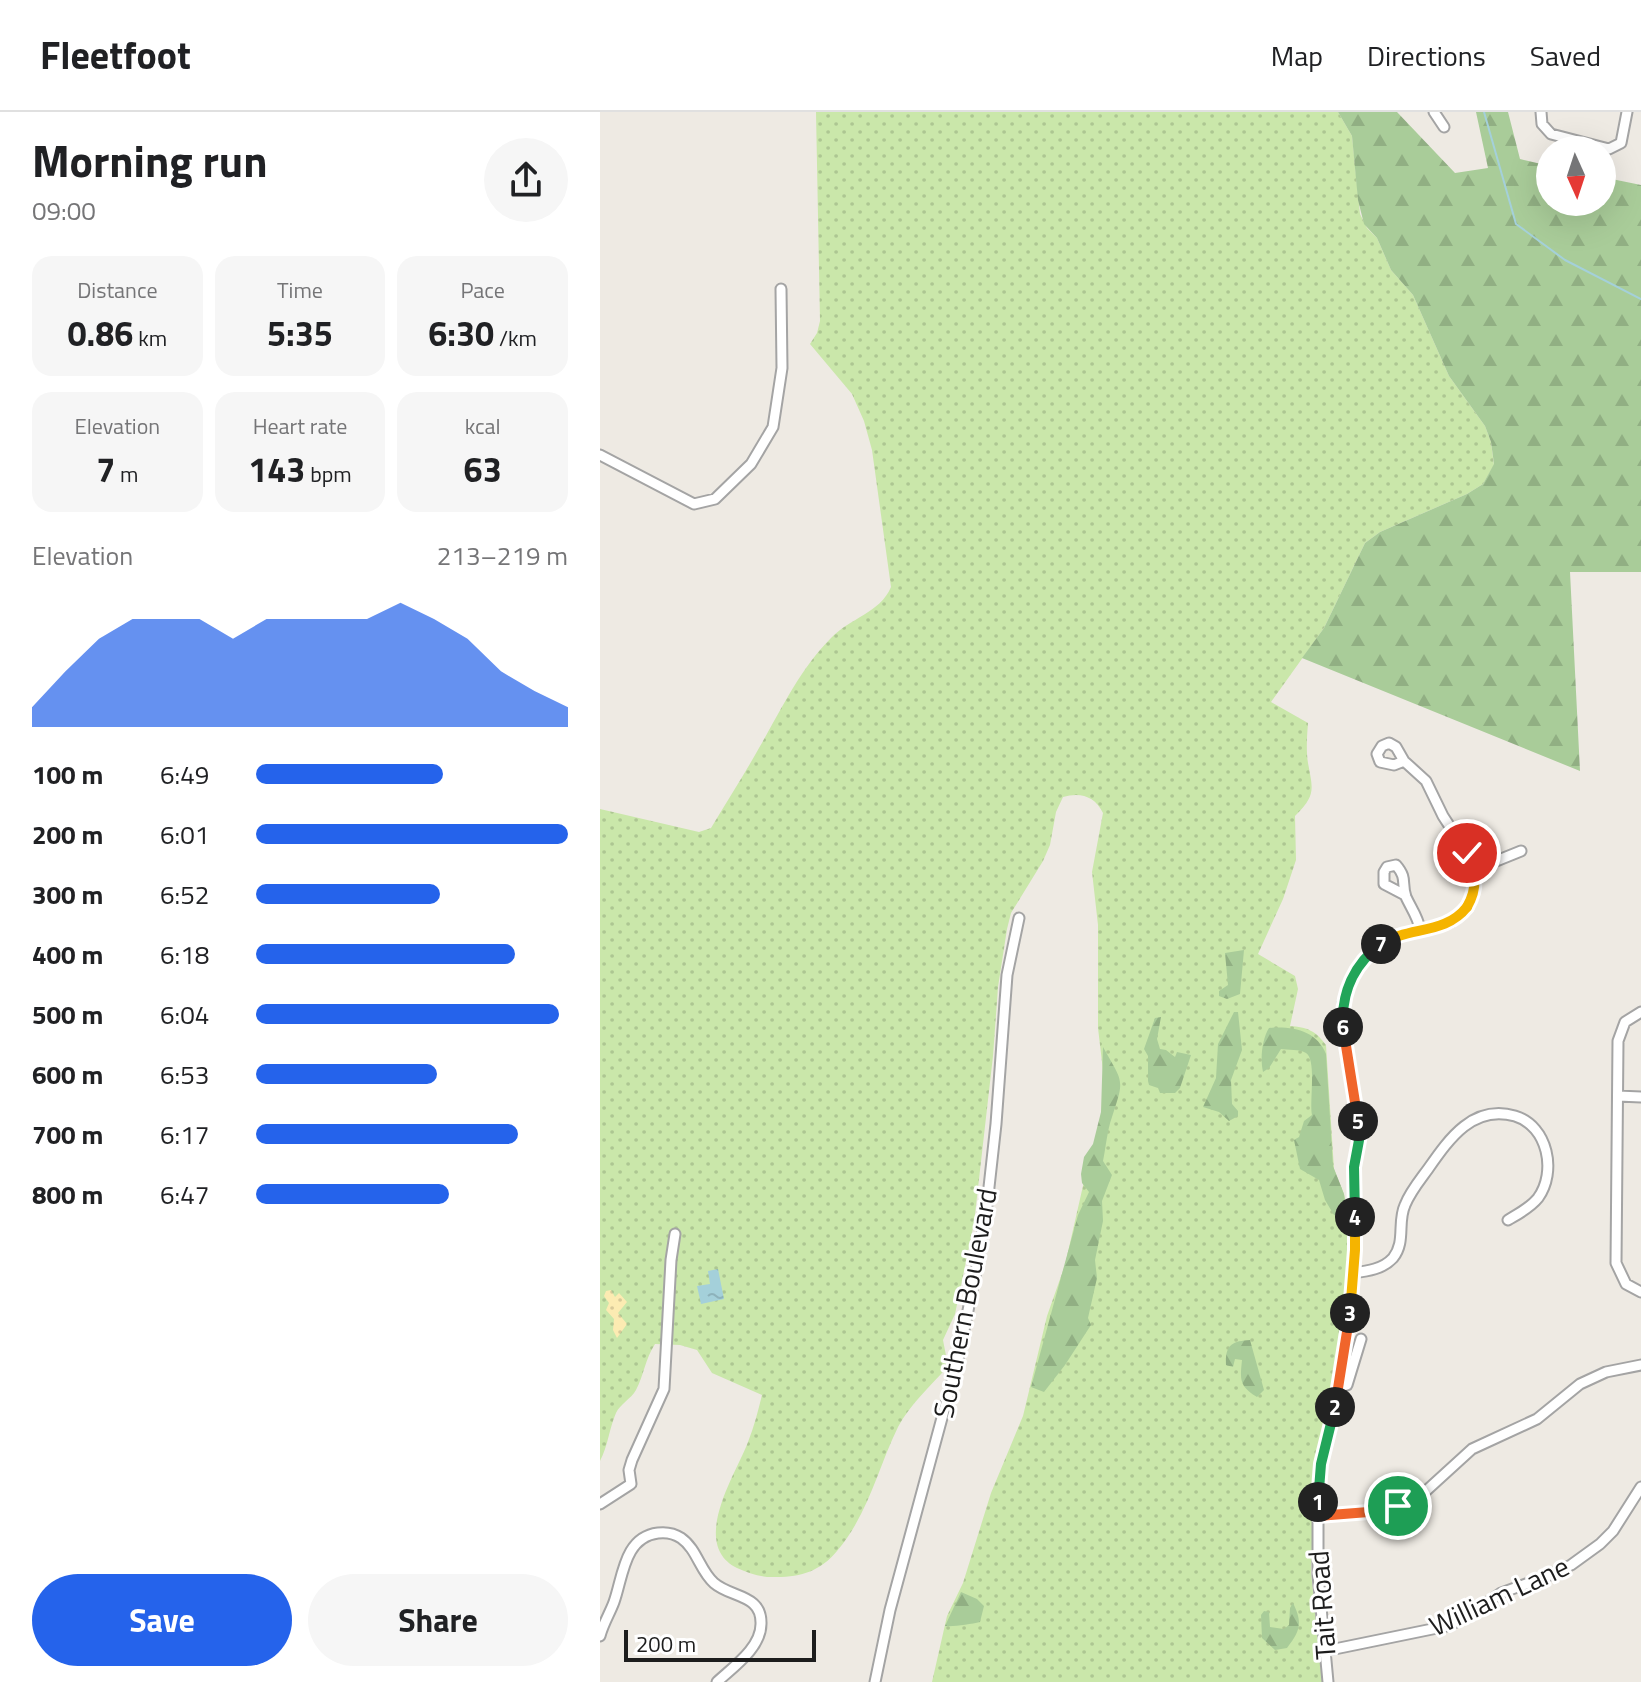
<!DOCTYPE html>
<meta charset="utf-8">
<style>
body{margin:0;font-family:"Titillium Web",sans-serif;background:#f6f6f6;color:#202124;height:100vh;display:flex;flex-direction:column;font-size:30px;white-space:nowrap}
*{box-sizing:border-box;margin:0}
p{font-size:26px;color:#757577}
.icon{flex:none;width:44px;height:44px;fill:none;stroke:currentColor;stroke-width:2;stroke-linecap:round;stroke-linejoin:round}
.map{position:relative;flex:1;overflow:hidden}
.drawer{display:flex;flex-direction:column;background:#fff;width:600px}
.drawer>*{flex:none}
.needle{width:52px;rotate:177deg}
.controls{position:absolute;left:936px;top:24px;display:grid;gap:16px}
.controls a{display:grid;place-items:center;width:80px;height:80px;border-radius:50%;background:#fff;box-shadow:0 8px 32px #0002;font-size:40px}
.scale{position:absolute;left:24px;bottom:20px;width:192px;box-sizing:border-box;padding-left:8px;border:4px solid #1d1d1d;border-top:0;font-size:22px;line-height:28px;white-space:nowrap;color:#1d1d1d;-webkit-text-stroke:6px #fff;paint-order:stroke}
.pin{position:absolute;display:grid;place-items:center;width:68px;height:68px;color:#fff;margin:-34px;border:4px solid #fff;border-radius:50%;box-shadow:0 2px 8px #0007}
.km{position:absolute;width:40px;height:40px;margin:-20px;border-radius:50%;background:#222;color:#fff;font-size:22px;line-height:40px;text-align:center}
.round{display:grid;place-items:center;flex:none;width:84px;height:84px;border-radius:42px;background:#f6f6f6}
.headline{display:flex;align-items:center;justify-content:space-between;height:136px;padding:0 32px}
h1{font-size:44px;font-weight:700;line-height:60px}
.metrics{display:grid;grid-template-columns:repeat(3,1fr);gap:12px;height:136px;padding:8px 32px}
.metrics div{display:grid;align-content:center;border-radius:20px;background:#f6f6f6;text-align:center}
.metrics b{font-size:34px;font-weight:700}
.metrics small{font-size:22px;font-weight:400}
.metrics p{font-size:22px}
.chart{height:224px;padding:16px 32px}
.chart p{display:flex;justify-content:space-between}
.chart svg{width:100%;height:144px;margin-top:8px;fill:#2563eb;opacity:.7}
.cta{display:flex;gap:16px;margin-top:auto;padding:16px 32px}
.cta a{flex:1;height:92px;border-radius:48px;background:#2563eb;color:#fff;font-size:32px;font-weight:700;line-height:92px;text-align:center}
.cta a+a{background:#f6f6f6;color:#202124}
ul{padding:0 32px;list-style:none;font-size:26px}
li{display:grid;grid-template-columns:128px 96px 1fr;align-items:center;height:60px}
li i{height:20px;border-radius:10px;background:#2563eb}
header{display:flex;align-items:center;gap:48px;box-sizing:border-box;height:112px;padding:0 40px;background:#fff;border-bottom:2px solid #e0e0e0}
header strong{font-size:38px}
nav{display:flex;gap:44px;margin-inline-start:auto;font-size:28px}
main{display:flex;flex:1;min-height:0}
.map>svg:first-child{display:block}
</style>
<header>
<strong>Fleetfoot</strong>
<nav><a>Map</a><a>Directions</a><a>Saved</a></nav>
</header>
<main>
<section class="drawer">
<div class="headline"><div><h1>Morning run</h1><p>09:00</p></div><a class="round"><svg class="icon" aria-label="share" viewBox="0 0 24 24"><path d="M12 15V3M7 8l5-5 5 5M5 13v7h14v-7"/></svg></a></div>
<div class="metrics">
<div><p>Distance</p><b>0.86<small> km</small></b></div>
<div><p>Time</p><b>5:35</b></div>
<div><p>Pace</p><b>6:30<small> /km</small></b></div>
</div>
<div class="metrics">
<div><p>Elevation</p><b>7<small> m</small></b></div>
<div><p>Heart rate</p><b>143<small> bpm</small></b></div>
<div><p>kcal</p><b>63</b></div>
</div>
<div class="chart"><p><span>Elevation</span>213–219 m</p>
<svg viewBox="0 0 160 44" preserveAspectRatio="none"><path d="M0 44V38L10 27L20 17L30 11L40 11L50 11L60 17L70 11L80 11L90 11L100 11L110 6L120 11L130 17L140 27L150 33L160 38V44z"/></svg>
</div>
<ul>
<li><b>100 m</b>6:49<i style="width:60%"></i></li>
<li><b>200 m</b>6:01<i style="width:100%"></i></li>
<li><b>300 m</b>6:52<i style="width:59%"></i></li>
<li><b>400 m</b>6:18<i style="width:83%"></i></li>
<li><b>500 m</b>6:04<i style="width:97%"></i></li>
<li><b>600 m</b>6:53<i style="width:58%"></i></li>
<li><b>700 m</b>6:17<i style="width:84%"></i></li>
<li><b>800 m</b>6:47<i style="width:62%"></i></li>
</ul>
<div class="cta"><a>Save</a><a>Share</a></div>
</section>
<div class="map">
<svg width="1041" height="1570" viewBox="0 0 1041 1570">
<defs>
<pattern id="grass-dots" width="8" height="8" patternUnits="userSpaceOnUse" patternTransform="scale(2)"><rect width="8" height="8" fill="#cae7aa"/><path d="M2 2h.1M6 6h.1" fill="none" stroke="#adc692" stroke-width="1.8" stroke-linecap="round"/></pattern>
<pattern id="forest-firs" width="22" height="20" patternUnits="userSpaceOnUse" patternTransform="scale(2)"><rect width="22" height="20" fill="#a9cc99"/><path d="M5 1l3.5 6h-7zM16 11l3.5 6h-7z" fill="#91af83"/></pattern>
<pattern id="sand-dots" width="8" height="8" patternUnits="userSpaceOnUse" patternTransform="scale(2)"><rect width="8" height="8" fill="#fcebb2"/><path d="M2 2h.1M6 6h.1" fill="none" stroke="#d8c999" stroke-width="1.8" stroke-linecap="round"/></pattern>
<pattern id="water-ripples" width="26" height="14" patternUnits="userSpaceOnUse" patternTransform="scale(2)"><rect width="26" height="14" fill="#a4d0da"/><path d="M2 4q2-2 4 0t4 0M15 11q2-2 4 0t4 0" fill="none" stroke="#8db2bb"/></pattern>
</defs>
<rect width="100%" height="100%" fill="#eeeae3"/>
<!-- grass -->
<path fill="url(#grass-dots)" d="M 216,0 L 738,0 L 752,24 L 760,102 L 767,116 L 777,126 L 791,158 L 813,183 L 849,264 L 885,314 L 891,330 L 894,353 L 883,372 L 867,382 L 780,420 L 765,431 L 724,516 L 671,590 L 708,611 C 707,624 706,638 708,651 C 713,678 716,683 695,704 L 696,748 L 683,787 L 658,842 L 695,864 L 698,877 L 690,914 C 707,915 716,919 726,933 L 734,1057 L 744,1082 L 751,1126 L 739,1256 L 714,1375 L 711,1460 L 722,1570 L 332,1570 L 347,1504 L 363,1471 L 391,1381 L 423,1304 L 447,1204 L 465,1153 L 485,1065 L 504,1015 L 504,967 L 498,916 L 498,813 L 492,760 L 503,701 C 495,684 480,680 463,685 L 456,700 L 450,733 L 443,749 L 411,801 L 407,817 L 398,875 L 393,944 L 374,1111 L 355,1202 L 343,1228 L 348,1254 C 332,1273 310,1292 298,1315 C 277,1358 269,1401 237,1439 C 220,1460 198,1466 172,1465 C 160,1465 148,1461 137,1456 C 89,1432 136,1362 148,1330 C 154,1315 158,1299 162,1283 L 112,1261 L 97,1238 L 80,1233 L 55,1232 C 45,1247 44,1263 36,1278 C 31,1287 20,1292 16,1301 C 9,1317 8,1334 0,1349 L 0,697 L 99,720 L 111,716 C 127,689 144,663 159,636 C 181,598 200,557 231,526 C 250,506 280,501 291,475 L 272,338 L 264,309 L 252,282 L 210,232 L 217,221 L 220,209 Z"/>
<!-- forest -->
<path fill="url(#forest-firs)" d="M 738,0 L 797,0 L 855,61 L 888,56 L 876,0 L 908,0 L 920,47 L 950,54 L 950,90 L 1002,90 L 1002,65 L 1041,73 L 1041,460 L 970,460 L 980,659 L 702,546 L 724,516 L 765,431 L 780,420 L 867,382 L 883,372 L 894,352 L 891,330 L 885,314 L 849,264 L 813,183 L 791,158 L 777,126 L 764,112 L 758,88 L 752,24 Z
M 644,838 L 640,882 L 627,887 L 619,884 L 619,879 L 628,873 L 625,841 Z
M 634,900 L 638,900 L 642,938 L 631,968 L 632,992 L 638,999 L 638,1004 L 629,1009 L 619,1000 L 603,995 L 616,966 L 618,932 Z
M 561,905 L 557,927 L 560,937 L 566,938 L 575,945 L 577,940 L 591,943 L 580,976 L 575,981 L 560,981 L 558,976 L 549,973 L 548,969 L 548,944 L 544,937 L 555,906 Z
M 669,916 C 693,914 717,919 726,942 L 733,1054 L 744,1082 L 748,1108 L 734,1103 L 725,1088 L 719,1068 L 700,1057 L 694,1028 L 699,1025 L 704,1009 L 712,1003 C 709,990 717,948 706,941 C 700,937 687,938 681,937 L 669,956 L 663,960 C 660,947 662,927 669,916 Z
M 503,935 C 523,971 525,966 512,1005 C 507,1019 506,1035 503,1049 L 512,1063 L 502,1089 L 503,1109 L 495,1148 L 497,1166 L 488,1206 L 491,1213 L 465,1253 L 444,1280 L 431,1275 L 478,1103 L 489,1080 L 482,1071 L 481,1062 L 484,1045 L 493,1032 L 501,1000 Z
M 650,1228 L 664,1278 L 657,1285 C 639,1274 640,1268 642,1248 L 635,1247 L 633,1255 L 626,1253 C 625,1233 632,1229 650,1228 Z
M 361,1480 L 377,1487 L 384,1494 L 380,1510 C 371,1512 354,1515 345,1514 Z
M 693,1491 C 703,1511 700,1519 687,1536 L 675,1538 L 662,1526 L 661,1503 L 664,1499 L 669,1500 L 670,1515 L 684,1517 L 689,1513 L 690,1496 Z"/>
<!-- sand -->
<path fill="url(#sand-dots)" d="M 11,1178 L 15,1185 L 19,1181 L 27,1190 L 18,1201 L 27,1212 L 17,1226 L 13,1218 L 14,1207 L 6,1198 L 9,1191 L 4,1184 L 6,1179 Z"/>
<!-- water -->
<path fill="url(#water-ripples)" d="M 118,1157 L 124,1187 L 101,1192 L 97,1174 L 110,1172 L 108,1159 Z"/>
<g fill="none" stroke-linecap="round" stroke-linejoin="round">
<!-- stream -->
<path stroke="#a4d0da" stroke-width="2" d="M 884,0 L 916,112 L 965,148 L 1041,187"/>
<defs>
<path id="minor" d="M 834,0 L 844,15
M 941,0 L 942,12 L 951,22 L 1009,37 L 1021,31 L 1027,0
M 0,343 L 94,392 L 115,387 L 151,352 L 173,315 L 182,256 L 181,177
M 874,758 L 921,739
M 805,783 L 784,772 L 784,760 L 787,755 L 796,753 C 808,767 801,771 806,785 C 811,796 818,805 820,817
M 1041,900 L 1025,910 L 1018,929 L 1016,1151 L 1026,1172 L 1041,1180
M 1018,984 L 1041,985
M 753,1161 C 768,1159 783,1157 793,1146 C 806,1130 797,1110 805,1093 C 810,1080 820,1068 828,1057 C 849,1027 873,992 915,1004 C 948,1014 957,1060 938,1086 C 930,1096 918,1102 908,1108
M 740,1275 L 747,1273 L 761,1227
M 0,1392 L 31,1372 L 29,1358 L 32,1348 L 64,1277 L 71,1148 L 75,1122
M 718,1404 L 781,1399 L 798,1394 L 827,1378 L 872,1337 L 937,1307 L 980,1272 L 1006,1260 L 1041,1253
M 0,1524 C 3,1512 10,1501 14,1490 C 23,1465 24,1425 58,1421 C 66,1420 75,1422 81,1426 C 97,1437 100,1459 114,1471 C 131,1486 162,1482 161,1512 C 161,1536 133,1555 117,1570
M 725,1539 L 847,1514 L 863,1507 L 901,1481 L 948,1464 L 971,1453 L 1000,1432 L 1013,1419 L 1041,1375
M 275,1570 L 290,1498 L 359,1243 L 376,1159 L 387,1093 L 396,1012 L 407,863 L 419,806
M 728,1570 L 718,1463 L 718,1378 L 721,1352 L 740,1275 L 749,1206 L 755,1138 L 754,1055 L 760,1023 L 743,918 L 743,891 L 755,859 L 770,841 L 786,829 L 799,823 L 851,810 L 869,793 L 875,770 L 874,758 L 867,741 L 843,704 L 826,669 L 804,649 L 796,635 L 789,631 L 782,634 L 777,642 L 780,650 L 794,653 L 804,649"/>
</defs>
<!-- minor casing -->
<use href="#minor" stroke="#a4a4a4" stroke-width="13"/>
<!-- minor -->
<use href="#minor" stroke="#fff" stroke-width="9"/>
</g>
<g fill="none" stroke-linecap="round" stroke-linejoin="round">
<defs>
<path id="split-1" d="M 718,1390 L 718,1404 L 781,1399 L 798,1394"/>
<path id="split-2" d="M 718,1390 L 721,1352 L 735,1295"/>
<path id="split-3" d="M 735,1295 L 750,1201"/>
<path id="split-4" d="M 750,1201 L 755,1138 L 755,1105"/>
<path id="split-5" d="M 755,1105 L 754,1055 L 760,1023 L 758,1009"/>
<path id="split-6" d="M 743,915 L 758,1009"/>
<path id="split-7" d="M 743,915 C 741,881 754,852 781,832"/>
<path id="split-8" d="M 781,832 C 809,814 845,823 867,795"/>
<path id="split-9" d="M 867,795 C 878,776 876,760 867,741"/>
</defs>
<!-- split-1 casing -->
<use href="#split-1" stroke="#fff" stroke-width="16"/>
<!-- split-2 casing -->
<use href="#split-2" stroke="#fff" stroke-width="16"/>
<!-- split-3 casing -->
<use href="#split-3" stroke="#fff" stroke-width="16"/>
<!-- split-4 casing -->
<use href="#split-4" stroke="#fff" stroke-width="16"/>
<!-- split-5 casing -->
<use href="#split-5" stroke="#fff" stroke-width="16"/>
<!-- split-6 casing -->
<use href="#split-6" stroke="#fff" stroke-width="16"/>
<!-- split-7 casing -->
<use href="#split-7" stroke="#fff" stroke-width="16"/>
<!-- split-8 casing -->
<use href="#split-8" stroke="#fff" stroke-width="16"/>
<!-- split-9 casing -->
<use href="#split-9" stroke="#fff" stroke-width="16"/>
<!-- split-1 -->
<use href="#split-1" stroke="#f0652b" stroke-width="10"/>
<!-- split-2 -->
<use href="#split-2" stroke="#22a559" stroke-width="10"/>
<!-- split-3 -->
<use href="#split-3" stroke="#f0652b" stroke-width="10"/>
<!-- split-4 -->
<use href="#split-4" stroke="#f5b400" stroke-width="10"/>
<!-- split-5 -->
<use href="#split-5" stroke="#22a559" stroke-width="10"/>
<!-- split-6 -->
<use href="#split-6" stroke="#f0652b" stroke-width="10"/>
<!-- split-7 -->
<use href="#split-7" stroke="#22a559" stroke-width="10"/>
<!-- split-8 -->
<use href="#split-8" stroke="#f5b400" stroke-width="10"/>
<!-- split-9 -->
<use href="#split-9" stroke="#f5b400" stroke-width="10"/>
</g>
<g text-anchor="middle" stroke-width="6" stroke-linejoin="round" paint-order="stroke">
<!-- street labels -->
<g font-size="28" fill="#1d1d1d" stroke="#fff">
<text transform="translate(365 1191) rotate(-79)" y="10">Southern Boulevard</text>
<text transform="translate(899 1484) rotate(-25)" y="10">William Lane</text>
<text transform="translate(722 1493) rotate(-94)" y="10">Tait Road</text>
</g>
</g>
</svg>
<div class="controls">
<a><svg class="needle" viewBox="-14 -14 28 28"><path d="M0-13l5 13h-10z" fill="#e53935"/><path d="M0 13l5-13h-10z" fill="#757577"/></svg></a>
</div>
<div class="scale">200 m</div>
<div class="pin" style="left:798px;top:1394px;background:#1e9e55"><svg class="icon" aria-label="arrive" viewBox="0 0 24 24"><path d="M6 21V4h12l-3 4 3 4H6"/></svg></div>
<div class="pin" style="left:867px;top:741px;background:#d93025"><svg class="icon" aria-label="check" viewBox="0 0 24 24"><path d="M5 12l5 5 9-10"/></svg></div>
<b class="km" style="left:718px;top:1390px">1</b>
<b class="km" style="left:735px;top:1295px">2</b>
<b class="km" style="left:750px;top:1201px">3</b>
<b class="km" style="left:755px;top:1105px">4</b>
<b class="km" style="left:758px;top:1009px">5</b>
<b class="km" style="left:743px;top:915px">6</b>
<b class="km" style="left:781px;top:832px">7</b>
</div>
</main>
